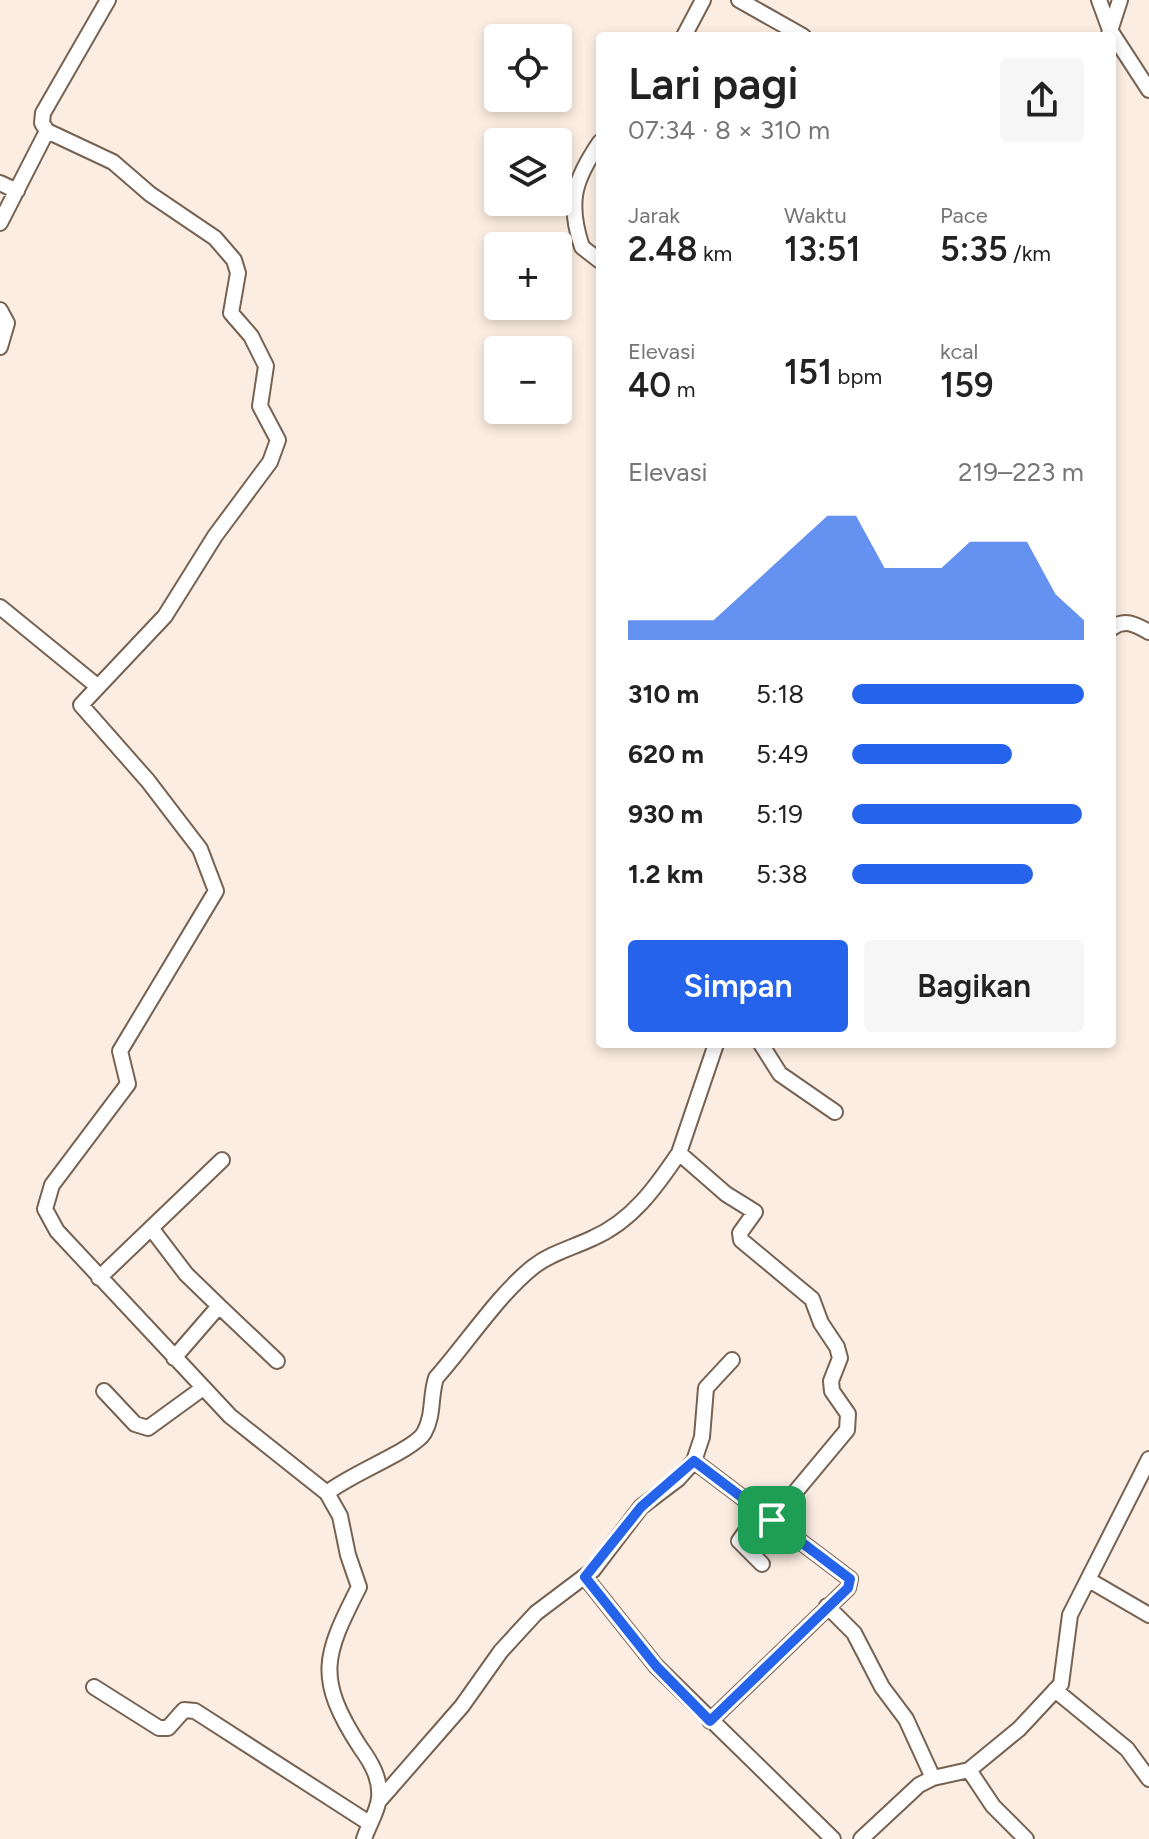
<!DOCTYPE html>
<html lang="id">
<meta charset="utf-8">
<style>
body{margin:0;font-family:Figtree,sans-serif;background:#f6f6f6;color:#222;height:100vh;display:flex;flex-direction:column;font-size:30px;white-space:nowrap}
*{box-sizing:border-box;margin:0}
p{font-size:26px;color:#767676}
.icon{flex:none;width:44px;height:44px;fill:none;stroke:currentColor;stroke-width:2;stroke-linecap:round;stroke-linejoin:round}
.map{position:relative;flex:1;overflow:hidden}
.sheet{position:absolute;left:596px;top:32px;width:520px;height:1016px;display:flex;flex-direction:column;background:#fff;border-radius:8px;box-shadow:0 4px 12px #0003}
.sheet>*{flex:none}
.controls{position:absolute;left:484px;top:24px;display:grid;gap:16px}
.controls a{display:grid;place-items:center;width:88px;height:88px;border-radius:8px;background:#fff;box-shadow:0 4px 12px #0003;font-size:40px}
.pin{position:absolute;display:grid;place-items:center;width:68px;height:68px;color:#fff;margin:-34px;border-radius:16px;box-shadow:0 4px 12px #0006}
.round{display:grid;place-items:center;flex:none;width:84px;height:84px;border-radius:8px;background:#f6f6f6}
.summary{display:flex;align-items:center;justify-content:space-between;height:136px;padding:0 32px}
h1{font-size:44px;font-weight:600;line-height:60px}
.stats{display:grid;grid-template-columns:repeat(3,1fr);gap:12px;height:136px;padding:8px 32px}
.stats div{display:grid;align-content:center}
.stats b{font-size:34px;font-weight:600}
.stats small{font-size:22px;font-weight:400}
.stats p{font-size:22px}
.chart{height:224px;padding:16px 32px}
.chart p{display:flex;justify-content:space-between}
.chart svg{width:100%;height:144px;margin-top:8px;fill:#2563eb;opacity:.7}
.cta{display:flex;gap:16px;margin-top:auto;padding:16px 32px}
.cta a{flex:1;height:92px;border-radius:8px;background:#2563eb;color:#fff;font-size:32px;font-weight:600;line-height:92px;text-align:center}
.cta a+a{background:#f6f6f6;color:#222}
ul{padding:0 32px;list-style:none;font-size:26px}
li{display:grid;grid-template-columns:128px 96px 1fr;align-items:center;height:60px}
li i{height:20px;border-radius:10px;background:#2563eb}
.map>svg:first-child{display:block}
</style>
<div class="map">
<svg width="1149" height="1839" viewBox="0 0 1149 1839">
<rect width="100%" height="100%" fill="#fbede1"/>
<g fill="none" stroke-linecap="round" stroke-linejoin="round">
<defs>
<path id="street" d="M 108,0 L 43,113 L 42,123 L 47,131 L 113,162 L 150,194 L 215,238 L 234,260 L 238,273 L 231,313 L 251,336 L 266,366 L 260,406 L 278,440 L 270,462 L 215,536 L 165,616 L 81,705 L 148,781 L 200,849 L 216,891 L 120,1051 L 128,1084 L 52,1185 L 45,1209 L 57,1231 L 230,1416 L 327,1493 L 340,1516 L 348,1555 L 359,1587 C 324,1656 315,1677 360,1747 C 371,1762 381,1779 379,1798 C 378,1811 368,1826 364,1839
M 739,0 L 803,36
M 1099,0 L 1110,30 L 1149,90
M 1109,34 L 1120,0
M 684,36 L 703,0
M 600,142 C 574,180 567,202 582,247 L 600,261
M 0,183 L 17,191
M 0,223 L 47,131
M 0,310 L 7,323 L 0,347
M 0,607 L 97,686
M 1112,628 C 1125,618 1136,625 1149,632
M 761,1044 L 780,1074 L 835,1112
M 151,1228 L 186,1274 L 219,1306
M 99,1278 L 222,1160
M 174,1358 L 219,1306 L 277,1361
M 104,1391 L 135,1424 L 148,1428 L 203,1388
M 694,1461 L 772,1520
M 327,1493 C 350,1474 414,1450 424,1433 C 434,1416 430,1396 436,1378 C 467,1343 498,1295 533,1267 C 551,1253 572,1248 593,1238 C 632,1221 656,1187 679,1153
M 760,1511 L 739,1541 L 762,1564
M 585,1577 L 656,1666 L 833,1839
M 1089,1580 L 1149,1615
M 827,1606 L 854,1633 L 882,1687 L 906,1719 L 933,1778
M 94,1687 L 159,1728 L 168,1728 L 184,1710 L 195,1711 L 369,1823
M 1055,1690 L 1127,1749 L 1149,1779
M 710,1721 L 848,1588 L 850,1579 L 772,1520 L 847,1430 L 848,1414 L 832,1391 L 831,1381 L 840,1358 L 837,1347 L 821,1323 L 812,1299 L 741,1240 L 740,1233 L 755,1212 L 726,1194 L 679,1153 L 716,1044
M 969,1770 L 993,1806 L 1026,1839
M 379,1801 L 462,1706 L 501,1651 L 536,1613 L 593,1570 L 641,1507 L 678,1479 L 694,1461 L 702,1437 L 706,1388 L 732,1360
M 861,1839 L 919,1785 L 933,1778 L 969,1770 L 1019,1729 L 1061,1684 L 1070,1615 L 1149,1459"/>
</defs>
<!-- street casing -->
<use href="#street" stroke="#776251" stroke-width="18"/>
<!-- street -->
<use href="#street" stroke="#fff" stroke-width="14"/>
</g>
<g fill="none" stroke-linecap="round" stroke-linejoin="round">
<defs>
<path id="route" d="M 694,1461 L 850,1579 L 848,1588 L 710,1721 L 656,1666 L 585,1577 L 641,1507 Z"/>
</defs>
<!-- route casing -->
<use href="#route" stroke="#fff" stroke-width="16"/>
<!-- route -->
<use href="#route" stroke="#2563eb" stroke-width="10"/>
</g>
</svg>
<div class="controls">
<a><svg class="icon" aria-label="locate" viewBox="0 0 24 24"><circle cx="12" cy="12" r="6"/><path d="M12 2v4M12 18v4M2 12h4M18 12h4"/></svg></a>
<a><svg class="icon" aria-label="layers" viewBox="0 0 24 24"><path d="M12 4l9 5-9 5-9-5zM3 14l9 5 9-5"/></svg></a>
<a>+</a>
<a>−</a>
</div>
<div class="pin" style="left:772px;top:1520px;background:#1e9e55"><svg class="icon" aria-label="arrive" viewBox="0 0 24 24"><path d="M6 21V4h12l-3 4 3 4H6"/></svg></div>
<section class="sheet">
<div class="summary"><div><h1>Lari pagi</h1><p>07:34 · 8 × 310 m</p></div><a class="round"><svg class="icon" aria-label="share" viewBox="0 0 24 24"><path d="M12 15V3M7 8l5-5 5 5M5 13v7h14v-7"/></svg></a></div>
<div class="stats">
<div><p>Jarak</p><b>2.48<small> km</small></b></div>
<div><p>Waktu</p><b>13:51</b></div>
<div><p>Pace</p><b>5:35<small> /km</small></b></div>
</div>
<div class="stats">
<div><p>Elevasi</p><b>40<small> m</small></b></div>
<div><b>151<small> bpm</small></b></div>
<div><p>kcal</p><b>159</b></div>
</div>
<div class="chart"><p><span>Elevasi</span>219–223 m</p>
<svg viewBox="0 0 160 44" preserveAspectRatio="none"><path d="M0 44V38L10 38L20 38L30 38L40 30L50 22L60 14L70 6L80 6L90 22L100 22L110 22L120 14L130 14L140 14L150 30L160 38V44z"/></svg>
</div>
<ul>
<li><b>310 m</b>5:18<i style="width:100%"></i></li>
<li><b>620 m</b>5:49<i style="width:69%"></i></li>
<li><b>930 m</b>5:19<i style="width:99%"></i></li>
<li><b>1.2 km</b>5:38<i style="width:78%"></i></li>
</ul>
<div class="cta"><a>Simpan</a><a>Bagikan</a></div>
</section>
</div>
